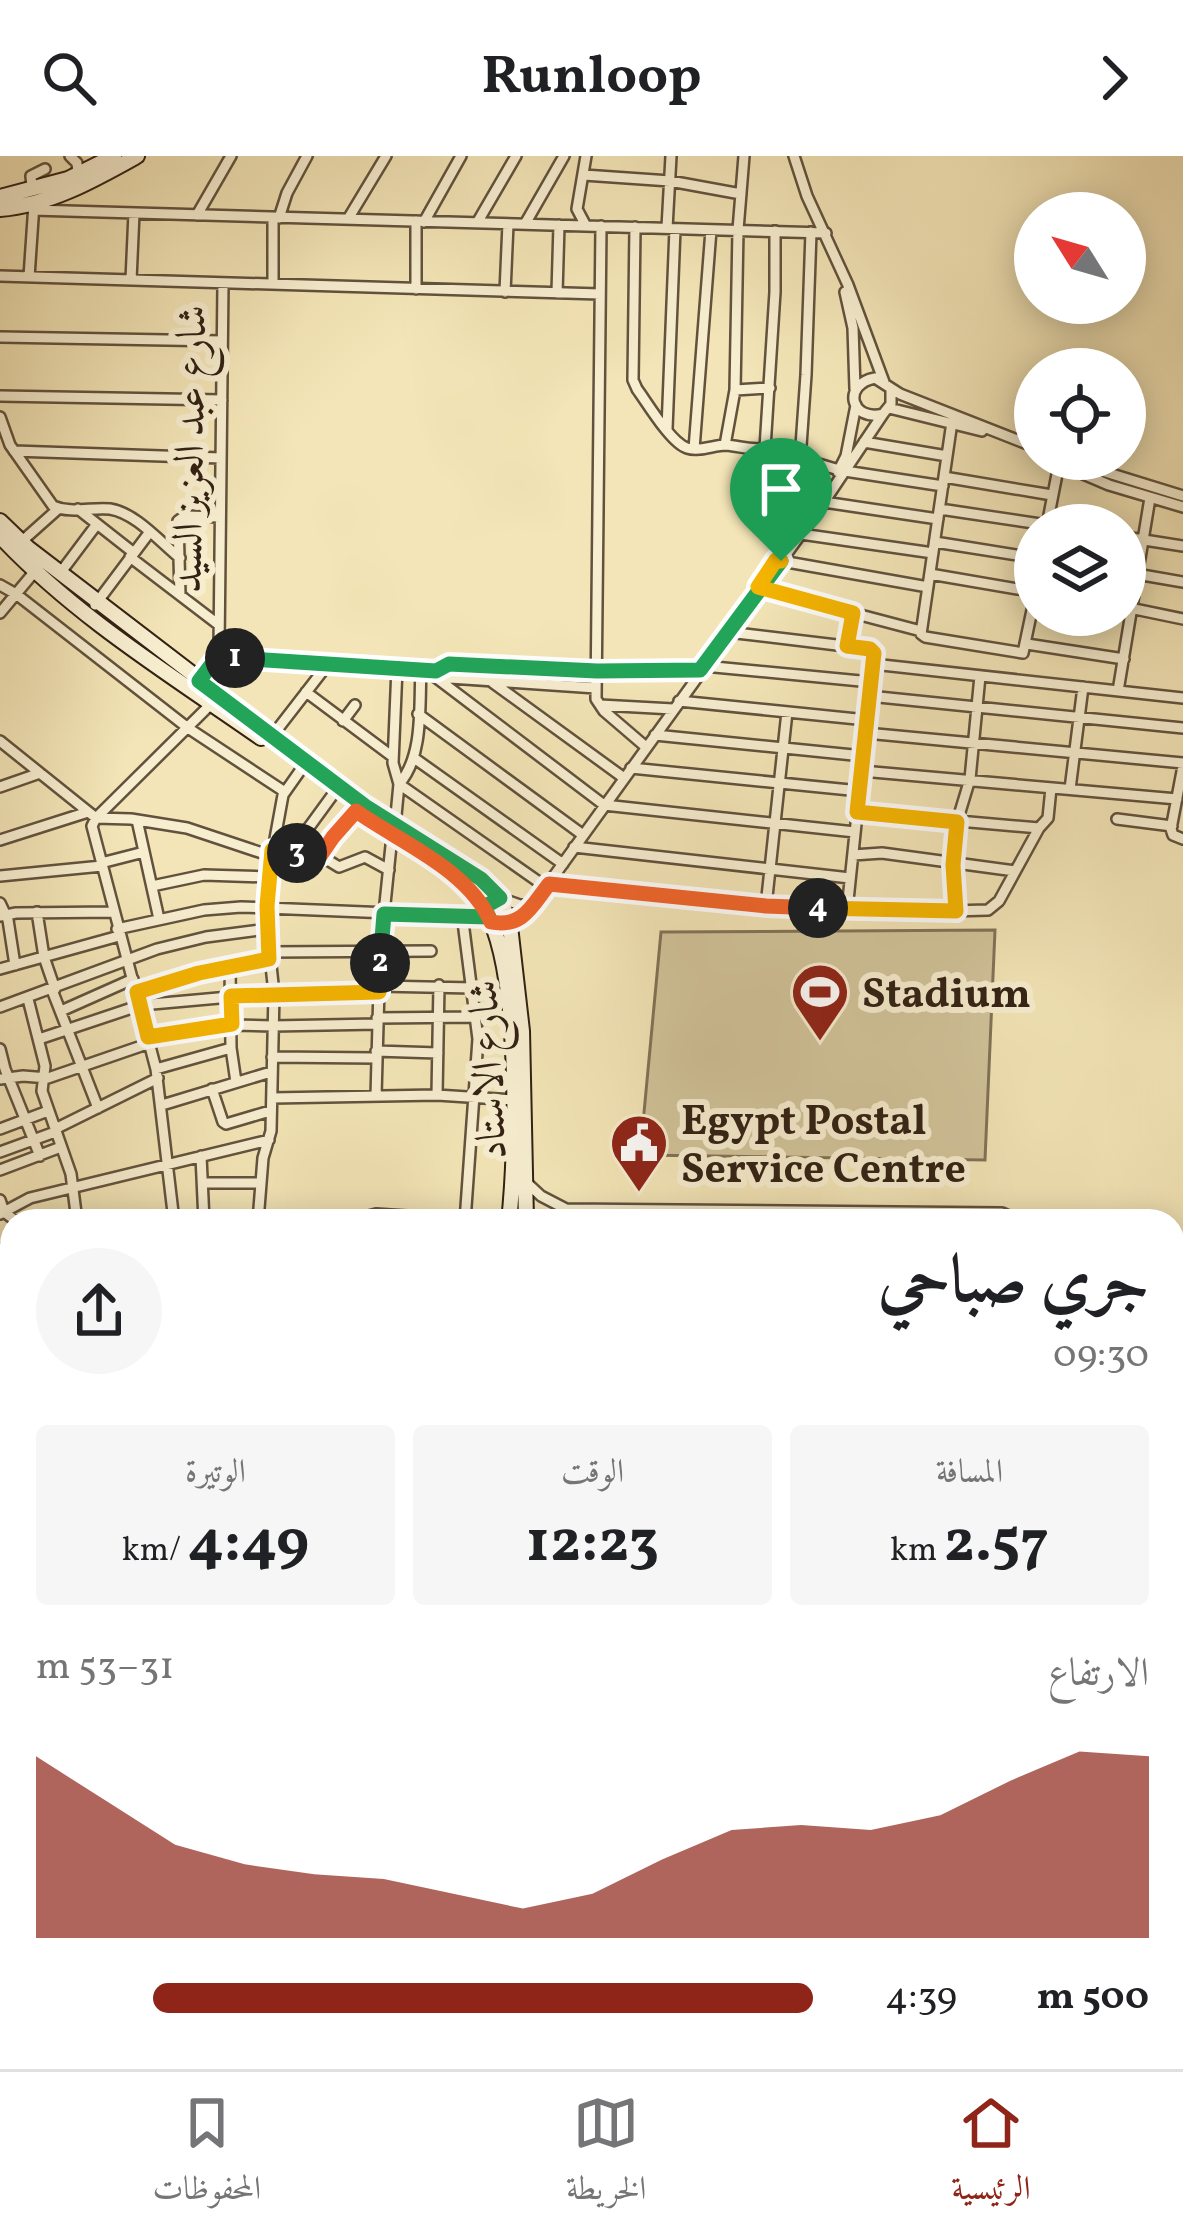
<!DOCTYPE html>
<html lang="ar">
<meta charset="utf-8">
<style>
body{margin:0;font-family:Vollkorn,Amiri,serif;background:#f6f6f6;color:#202124;direction:rtl;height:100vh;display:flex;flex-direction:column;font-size:45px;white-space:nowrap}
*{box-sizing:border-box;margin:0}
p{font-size:39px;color:#757577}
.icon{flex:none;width:66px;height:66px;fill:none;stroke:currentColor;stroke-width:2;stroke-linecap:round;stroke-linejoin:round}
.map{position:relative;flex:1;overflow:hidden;direction:ltr}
.panel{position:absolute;left:0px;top:1053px;width:1185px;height:861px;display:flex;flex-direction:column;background:#fff;border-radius:36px 36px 0 0;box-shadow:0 6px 30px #0003;direction:rtl}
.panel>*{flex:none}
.needle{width:78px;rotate:307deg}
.fabs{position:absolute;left:1014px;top:36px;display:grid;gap:24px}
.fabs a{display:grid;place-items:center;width:132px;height:132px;border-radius:50%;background:#fff;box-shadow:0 6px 30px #0003;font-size:60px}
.pin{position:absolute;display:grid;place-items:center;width:102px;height:102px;color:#fff;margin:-123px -51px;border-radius:50% 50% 50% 0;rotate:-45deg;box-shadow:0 0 12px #0007}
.pin .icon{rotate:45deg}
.km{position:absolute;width:60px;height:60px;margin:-30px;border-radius:50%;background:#222;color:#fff;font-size:33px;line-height:60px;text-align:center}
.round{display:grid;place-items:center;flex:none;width:126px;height:126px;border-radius:63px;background:#f6f6f6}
.head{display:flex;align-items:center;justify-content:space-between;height:204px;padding:0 36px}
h1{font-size:66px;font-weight:700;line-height:90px}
.stats{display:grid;grid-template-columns:repeat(3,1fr);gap:18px;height:204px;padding:12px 36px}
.stats div{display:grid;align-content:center;border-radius:12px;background:#f6f6f6;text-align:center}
.stats b{font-size:60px;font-weight:700}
.stats small{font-size:33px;font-weight:400}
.stats p{font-size:33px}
.chart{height:336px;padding:24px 36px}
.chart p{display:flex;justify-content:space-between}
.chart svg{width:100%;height:216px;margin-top:12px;fill:#8f2418;opacity:.7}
ul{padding:0 36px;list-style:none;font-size:39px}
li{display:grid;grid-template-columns:192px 144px 1fr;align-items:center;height:90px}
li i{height:30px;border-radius:15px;background:#8f2418}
header{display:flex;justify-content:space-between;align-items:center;height:156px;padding:0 36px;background:#fff;font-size:54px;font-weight:700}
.dock{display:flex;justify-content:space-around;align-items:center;height:168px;border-top:3px solid #e0e0e0;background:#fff;font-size:33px;color:#757577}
.dock a{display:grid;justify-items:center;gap:6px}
.dock .active{color:#8f2418}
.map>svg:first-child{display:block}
</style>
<header><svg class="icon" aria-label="forward" viewBox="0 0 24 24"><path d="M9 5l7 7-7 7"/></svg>Runloop<svg class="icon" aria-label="search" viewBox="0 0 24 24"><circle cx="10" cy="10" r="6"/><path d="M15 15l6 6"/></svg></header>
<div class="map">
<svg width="1183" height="1913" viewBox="0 0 1183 1913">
<rect width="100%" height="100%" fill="#f3e5b7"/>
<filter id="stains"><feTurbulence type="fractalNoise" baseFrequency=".00167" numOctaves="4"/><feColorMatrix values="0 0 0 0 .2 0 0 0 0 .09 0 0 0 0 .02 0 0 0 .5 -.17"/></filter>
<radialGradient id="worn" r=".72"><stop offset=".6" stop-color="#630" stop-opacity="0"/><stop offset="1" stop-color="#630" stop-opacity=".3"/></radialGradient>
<!-- garden -->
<path fill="#d2c49b" stroke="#827258" stroke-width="3" d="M 995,774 L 985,1004 L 640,999 L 661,776 Z"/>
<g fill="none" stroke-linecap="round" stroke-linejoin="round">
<defs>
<path id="street" d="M 70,0 L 77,7 L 78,18
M 794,0 L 807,40 L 848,129 L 884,226
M 584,19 L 670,25 L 741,38
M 32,32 L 31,20 L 45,13
M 33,54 L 826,77
M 197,59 L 231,0
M 273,62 L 273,128
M 279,62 L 287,37 L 307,0
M 348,63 L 386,0
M 424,66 L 461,0
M 477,67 L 516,0
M 525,68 L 564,0
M 586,70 L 577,53 L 586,0
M 601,70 L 596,543 L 604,555 L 646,591
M 635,71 L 633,224 L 637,233 C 648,248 671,287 687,292 C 699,296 714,289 726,289 C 740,290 751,295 765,292 L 839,314
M 667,72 L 671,0
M 0,120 L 600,138
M 29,121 L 34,48
M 131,124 L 134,57
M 416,133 L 416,65
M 505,136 L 508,68
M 845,136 L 853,172 L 855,233
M 557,137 L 559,69
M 0,181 L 222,185
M 891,233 L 891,248 L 883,258 C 850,266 842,228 875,222 L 900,238 L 1035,291
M 735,234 L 770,232
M 0,240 L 222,244
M 889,252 L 982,275
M 0,261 L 10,289 L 53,350 C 71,358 91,351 110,353 C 136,357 160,386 180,402
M 952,266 L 921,478 L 925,481 L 1023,497 L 1035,440
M 667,273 L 675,73
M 864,286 L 947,300
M 725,289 L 735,234 L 738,74 L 744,0
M 765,292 L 775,136 L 775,75
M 694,293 L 711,74
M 14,295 L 221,302
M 1048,303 L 1109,329 L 1183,351
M 1063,303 L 1183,340
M 800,304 L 806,219 L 811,76
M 845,315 L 943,330
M 838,316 L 846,300 L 856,249
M 944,321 L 1052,339
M 756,323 L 805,336 L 820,344
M 824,346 L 938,363
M 78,353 L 134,397
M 940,353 L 1047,369
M 1047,369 L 1060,303
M 778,374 L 796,378
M 801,378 L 933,397
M 1125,381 L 1183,390
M 21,386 L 58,353
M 935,386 L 1035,402
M 130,401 L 219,469
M 776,404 L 928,431
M 61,416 L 97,368
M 1125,416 L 1183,426
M 930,418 L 1035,436
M 0,429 L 16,438 L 188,572 L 285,636
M 758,432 L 921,475
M 180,439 L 178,365 L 185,360 L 220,361
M 95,449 L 149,377
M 1125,451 L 1183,463
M 0,457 L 36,414
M 728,476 L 870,493 L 874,496 L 847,754
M 1027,488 L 1124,503
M 847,490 L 853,457
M 218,500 L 436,515 L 450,522 L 596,532
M 873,508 L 1183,542
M 704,510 L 871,526
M 597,513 L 699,514
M 426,514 L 604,649 L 855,676
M 436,515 L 449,508 L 597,515
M 199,525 L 216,504 L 219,492 L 223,127
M 492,526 L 624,622
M 1118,535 L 1150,342
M 306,536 L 393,601
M 869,540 L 1183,572
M 679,545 L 867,564
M 600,549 L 673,553
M 418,558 L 583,679
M 343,565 L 355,549
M 866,577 L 1183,607
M 273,579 L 328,508
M 655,579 L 863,600
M 0,585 L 96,662 L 131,663 L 187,672 L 271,700
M 414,602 L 563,708
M 1183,610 L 1171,673 L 1173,679 L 1183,683
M 631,612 L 860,635
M 862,615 L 1177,643
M 399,628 L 546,731
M 399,628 C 424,600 419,549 421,514
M 0,631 L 40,617
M 1070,633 L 1083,531
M 1117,663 L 1172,670
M 137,664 L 159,763
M 395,670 L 399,628 L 393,607 L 397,512
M 1039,672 L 1048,662 L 1051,632
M 0,684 L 88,656
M 574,691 L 850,722
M 272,695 L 321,700 L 339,711 L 365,701 L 389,714
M 303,697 L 307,674 L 334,637
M 853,699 L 882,697 L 1015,715
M 321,700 L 333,681 L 356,654
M 101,707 L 144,696
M 0,720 L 102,710
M 549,727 C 695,744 841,759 988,754 L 999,745 L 1039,672 L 857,656
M 152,730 L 204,719 L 268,721
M 0,747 L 8,764 L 15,809
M 766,750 L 787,556
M 484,751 L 500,742 L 520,749 L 533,749
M 956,755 L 953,709 L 957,666 L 970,623 L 980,520
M 37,756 L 44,801 L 55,833
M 462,758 L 478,883 L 465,1065
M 0,760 L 16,757 L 113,756
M 508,767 L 522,762 L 528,756 L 824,346 L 883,258
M 117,773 L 204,754 L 241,751 L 487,761
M 268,796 L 431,795
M 230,810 L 231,892 L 236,926
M 0,813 L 119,780
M 379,830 L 473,832
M 52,834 L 98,952
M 137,836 L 199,816 L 269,803
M 28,843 L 45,910 L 42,935 L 71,1018 L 77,1065
M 0,851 L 157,793 L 206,781 L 267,773
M 61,855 L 133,823
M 377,862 L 477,861
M 149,881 L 232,869 L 273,870 L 377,868
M 39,883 L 141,849 L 274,837 L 378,835
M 0,893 L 5,913 L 40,1000
M 376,895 L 438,897
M 272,901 L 376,902
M 156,913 L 231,892
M 0,923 L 23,920 L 48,922 L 150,887
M 212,933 L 223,966 L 226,968 L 270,955
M 437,939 L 439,829
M 376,940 L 380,796 L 392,680
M 272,942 L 437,939 L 513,944
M 162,949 L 271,916
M 0,973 L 48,955
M 55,973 L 158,922
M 0,996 L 55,976
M 201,1000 L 204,1065
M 0,1014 L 61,991
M 526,1026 L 541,1040 L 566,1053 L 1002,1057 L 1020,1065
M 204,1027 L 260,1027
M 0,1044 L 4,1056 L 16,1065
M 0,1058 L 30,1042 L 269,984
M 174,1065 L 156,913 L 92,670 L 96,662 L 211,548
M 258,1065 L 263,1002 L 271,975 L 274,837 L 267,773 L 268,721 L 283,639 L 302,612
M 349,1065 L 376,1058 L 438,1062 L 438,1065
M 0,1093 L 12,1101
M 1173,1143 L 1183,1143
M 0,1192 L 12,1213
M 1173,1229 L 1183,1230
M 1173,1286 L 1183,1286
M 0,1387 L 12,1382
M 0,1457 L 12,1450
M 1173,1480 L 1183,1495
M 0,1512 L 12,1504
M 1173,1549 L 1183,1566
M 0,1553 L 7,1565 L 12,1562
M 1173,1608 L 1183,1605
M 1173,1642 L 1183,1642
M 0,1655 L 12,1670
M 0,1679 L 12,1672
M 1173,1743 L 1183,1740
M 1175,1789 L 1183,1788
M 1182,1822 L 1183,1822
M 0,1867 L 12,1877
M 1173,1878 L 1183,1877
M 43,1902 L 56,1913
M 232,1902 L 273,1913
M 382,1902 L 410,1913
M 710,1902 L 715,1913
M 852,1902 L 854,1913
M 1041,1902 L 1043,1913
M 1094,1902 L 1097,1913
M 95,1913 L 109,1902
M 412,1913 L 417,1902
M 476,1913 L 484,1902
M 773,1913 L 829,1902
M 937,1913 L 989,1902
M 1130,1913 L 1168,1908 L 1176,1913"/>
<path id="secondary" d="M 0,41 L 68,23 L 114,0
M 0,53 C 50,49 94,24 137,0
M 0,365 L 28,392 L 365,650 L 481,723 L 501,743 L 510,770 L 522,875 L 526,1065
M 0,380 C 76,461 171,519 261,582
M 415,694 C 440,710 470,727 485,753 C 521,815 517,993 509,1065
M 0,1301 L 12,1336
M 551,1902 L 580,1913
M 597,1902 L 622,1913"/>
<path id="primary" d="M 1173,1086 L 1183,1087
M 1173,1121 L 1183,1121
M 0,1241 L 12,1237
M 0,1258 L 12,1253"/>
</defs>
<!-- street casing -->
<use href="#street" stroke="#62523d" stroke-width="14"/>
<!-- secondary casing -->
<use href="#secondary" stroke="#322114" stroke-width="18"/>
<!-- primary casing -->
<use href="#primary" stroke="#322114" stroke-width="20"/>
<!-- street -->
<use href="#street" stroke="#f7eed0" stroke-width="9"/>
<!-- secondary -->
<use href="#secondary" stroke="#f7eed0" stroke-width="14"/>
<!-- primary -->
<use href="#primary" stroke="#f3e5b7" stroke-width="15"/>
</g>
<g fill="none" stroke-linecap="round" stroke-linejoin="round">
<defs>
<path id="split-1" d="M 235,502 L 436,515 L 449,508 L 597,515 L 700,514 L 781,405"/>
<path id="split-2" d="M 235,502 L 218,500 L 199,525 L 365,650 L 481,723 L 500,742 L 484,751 L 489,761 L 384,758 L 380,807"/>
<path id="split-3" d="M 297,697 L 272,694 L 267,750 L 269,803 L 199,817 L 137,836 L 148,881 L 232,868 L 231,840 L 379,836 L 380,807"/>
<path id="split-4" d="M 297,697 L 320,700 L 333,681 L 356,655 C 401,687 468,713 491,766 C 523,772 532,750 549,728 L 766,750 L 818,752"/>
<path id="split-5" d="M 781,405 L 776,404 L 758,431 L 853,457 L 847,490 L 870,493 L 874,497 L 857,656 L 957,666 L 953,709 L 956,755 L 818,752"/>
</defs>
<!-- split-1 casing -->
<use href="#split-1" stroke="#fff" stroke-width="24"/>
<!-- split-2 casing -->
<use href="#split-2" stroke="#fff" stroke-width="24"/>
<!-- split-3 casing -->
<use href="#split-3" stroke="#fff" stroke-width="24"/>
<!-- split-4 casing -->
<use href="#split-4" stroke="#fff" stroke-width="24"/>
<!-- split-5 casing -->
<use href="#split-5" stroke="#fff" stroke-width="24"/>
<!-- split-1 -->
<use href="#split-1" stroke="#22a559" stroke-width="15"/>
<!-- split-2 -->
<use href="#split-2" stroke="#22a559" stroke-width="15"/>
<!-- split-3 -->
<use href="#split-3" stroke="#f5b400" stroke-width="15"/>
<!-- split-4 -->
<use href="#split-4" stroke="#f0652b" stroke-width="15"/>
<!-- split-5 -->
<use href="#split-5" stroke="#f5b400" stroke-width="15"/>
</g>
<!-- icons -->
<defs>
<symbol id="stadium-pin" viewBox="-11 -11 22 30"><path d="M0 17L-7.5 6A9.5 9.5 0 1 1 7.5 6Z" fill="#8f2418" stroke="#f7eed0"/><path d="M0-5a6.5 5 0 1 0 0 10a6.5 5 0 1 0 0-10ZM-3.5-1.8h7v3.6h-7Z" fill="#fff"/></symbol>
<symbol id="civic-pin" viewBox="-11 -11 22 30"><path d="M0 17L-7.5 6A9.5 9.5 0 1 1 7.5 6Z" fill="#8f2418" stroke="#f7eed0"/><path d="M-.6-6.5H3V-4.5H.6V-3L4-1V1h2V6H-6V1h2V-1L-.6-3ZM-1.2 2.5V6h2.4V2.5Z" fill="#fff"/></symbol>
</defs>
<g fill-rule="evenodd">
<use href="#stadium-pin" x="787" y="803" width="66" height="90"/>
<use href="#civic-pin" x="606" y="954" width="66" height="90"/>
</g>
<g text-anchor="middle" stroke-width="12" stroke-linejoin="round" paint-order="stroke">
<!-- street labels -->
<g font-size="42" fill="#322114" stroke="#f7eed0">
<text transform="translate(188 293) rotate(-89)" y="15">شارع عبد العزيز السيد</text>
<text transform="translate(486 914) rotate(-93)" y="15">شارع الاستاد</text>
</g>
<!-- poi labels -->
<g font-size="42" font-weight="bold" fill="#322114" stroke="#f7eed0" text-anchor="start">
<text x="862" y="851">Stadium</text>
<text x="681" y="978">Egypt Postal<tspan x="681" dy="48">Service Centre</tspan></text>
</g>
</g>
<rect width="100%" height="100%" filter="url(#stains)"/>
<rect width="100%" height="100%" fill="url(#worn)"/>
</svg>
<div class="fabs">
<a><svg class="needle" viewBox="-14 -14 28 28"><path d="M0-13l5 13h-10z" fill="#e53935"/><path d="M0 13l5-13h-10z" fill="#757577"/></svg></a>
<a><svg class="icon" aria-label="locate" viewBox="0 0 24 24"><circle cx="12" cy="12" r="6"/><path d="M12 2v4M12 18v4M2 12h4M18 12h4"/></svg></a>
<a><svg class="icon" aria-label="layers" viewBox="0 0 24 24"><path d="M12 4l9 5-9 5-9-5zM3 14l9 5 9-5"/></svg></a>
</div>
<div class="pin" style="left:781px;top:405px;background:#1e9e55"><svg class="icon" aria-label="arrive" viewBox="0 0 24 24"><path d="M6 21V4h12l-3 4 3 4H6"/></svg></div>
<b class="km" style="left:235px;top:502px">1</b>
<b class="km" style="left:380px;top:807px">2</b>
<b class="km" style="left:297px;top:697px">3</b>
<b class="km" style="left:818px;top:752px">4</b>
<section class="panel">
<div class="head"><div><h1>جري صباحي</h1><p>09:30</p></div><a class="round"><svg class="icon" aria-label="share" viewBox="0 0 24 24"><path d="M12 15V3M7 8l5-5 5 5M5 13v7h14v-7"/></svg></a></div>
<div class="stats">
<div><p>المسافة</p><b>2.57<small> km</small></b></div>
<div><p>الوقت</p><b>12:23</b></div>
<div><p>الوتيرة</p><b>4:49<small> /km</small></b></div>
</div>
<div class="chart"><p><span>الارتفاع</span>31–53 m</p>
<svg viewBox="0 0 160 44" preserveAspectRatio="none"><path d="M0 44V7L10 16L20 25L30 29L40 31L50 32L60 35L70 38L80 35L90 28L100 22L110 21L120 22L130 19L140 12L150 6L160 7V44z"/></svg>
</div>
<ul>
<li><b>500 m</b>4:39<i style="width:85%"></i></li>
</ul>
</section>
</div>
<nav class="dock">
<a class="active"><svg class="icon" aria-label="home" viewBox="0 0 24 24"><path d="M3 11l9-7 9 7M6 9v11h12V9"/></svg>الرئيسية</a>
<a><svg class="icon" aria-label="map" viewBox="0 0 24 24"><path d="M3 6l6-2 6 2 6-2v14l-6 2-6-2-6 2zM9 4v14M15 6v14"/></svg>الخريطة</a>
<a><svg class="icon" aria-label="saved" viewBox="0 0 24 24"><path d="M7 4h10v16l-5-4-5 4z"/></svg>المحفوظات</a>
</nav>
